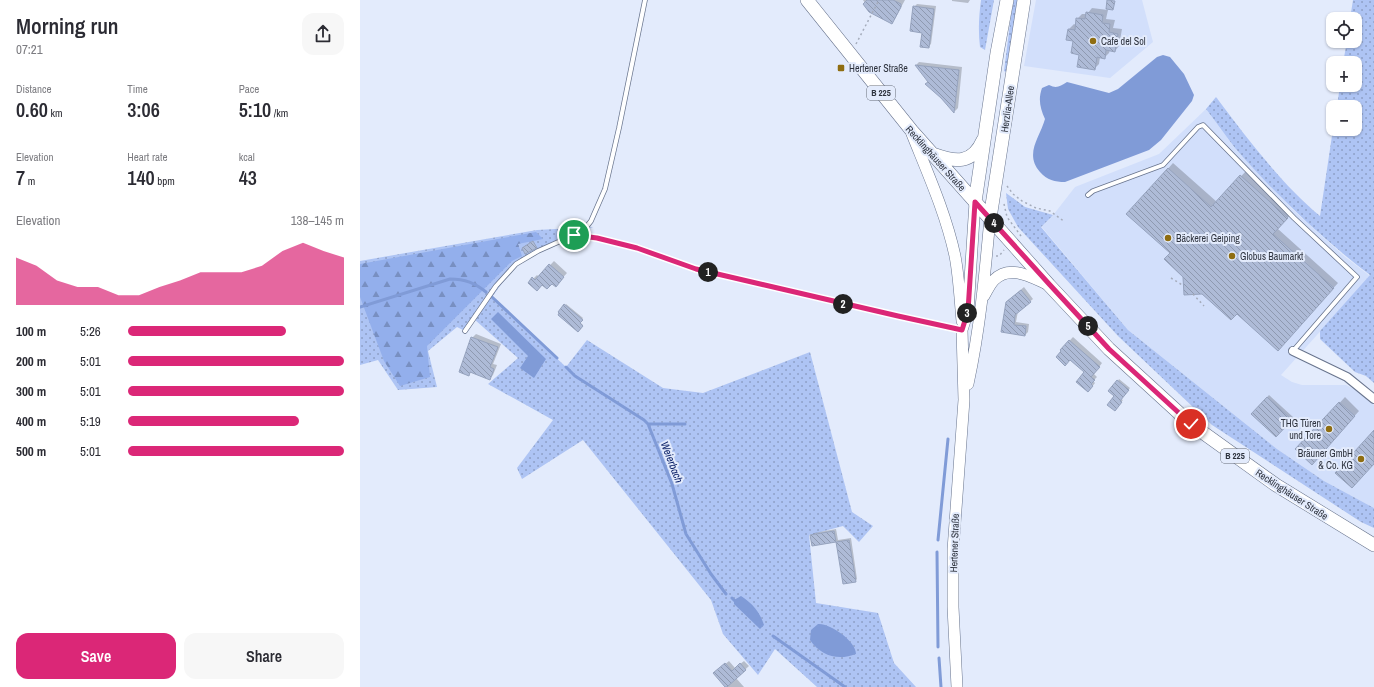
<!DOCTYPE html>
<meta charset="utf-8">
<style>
body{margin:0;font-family:"Archivo Narrow",sans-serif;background:#f7f7f7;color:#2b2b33;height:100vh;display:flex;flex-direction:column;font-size:15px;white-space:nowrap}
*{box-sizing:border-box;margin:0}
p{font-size:13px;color:#7c7c81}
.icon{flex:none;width:22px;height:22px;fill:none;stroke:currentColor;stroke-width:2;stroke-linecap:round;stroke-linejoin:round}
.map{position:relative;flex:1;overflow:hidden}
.panel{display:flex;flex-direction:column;background:#fff;width:360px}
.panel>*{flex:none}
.controls{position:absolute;left:966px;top:12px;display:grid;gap:8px}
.controls a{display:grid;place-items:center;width:36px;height:36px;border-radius:8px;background:#fff;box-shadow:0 1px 3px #0004;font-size:20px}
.pin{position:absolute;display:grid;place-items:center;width:34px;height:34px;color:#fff;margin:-17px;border:2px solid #fff;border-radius:50%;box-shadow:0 1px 4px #0007}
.km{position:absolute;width:20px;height:20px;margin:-10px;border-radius:50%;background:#222;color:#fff;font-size:11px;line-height:20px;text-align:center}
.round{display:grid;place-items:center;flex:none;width:42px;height:42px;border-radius:12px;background:#f7f7f7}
.head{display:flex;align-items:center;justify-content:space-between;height:68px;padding:0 16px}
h1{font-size:22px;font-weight:600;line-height:30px}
.figures{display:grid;grid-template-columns:repeat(3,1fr);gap:6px;height:68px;padding:4px 16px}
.figures div{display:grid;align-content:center}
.figures b{font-size:20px;font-weight:600}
.figures small{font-size:11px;font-weight:400}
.figures p{font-size:11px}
.chart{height:112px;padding:8px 16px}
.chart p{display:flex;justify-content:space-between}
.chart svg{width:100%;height:72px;margin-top:4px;fill:#db2777;opacity:.7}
.action{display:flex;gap:8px;margin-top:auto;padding:8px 16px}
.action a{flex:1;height:46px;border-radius:12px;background:#db2777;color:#fff;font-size:16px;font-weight:600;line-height:46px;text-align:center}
.action a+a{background:#f7f7f7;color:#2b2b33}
ul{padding:0 16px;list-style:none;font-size:13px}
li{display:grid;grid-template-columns:64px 48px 1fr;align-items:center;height:30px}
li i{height:10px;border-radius:5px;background:#db2777}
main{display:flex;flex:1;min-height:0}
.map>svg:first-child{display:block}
</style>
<main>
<section class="panel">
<div class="head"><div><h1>Morning run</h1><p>07:21</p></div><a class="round"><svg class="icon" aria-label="share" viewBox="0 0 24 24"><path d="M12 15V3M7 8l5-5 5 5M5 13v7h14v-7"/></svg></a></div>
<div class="figures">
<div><p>Distance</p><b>0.60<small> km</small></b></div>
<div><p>Time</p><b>3:06</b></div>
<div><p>Pace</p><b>5:10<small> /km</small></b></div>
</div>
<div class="figures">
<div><p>Elevation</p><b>7<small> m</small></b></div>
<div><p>Heart rate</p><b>140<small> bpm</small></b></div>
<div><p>kcal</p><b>43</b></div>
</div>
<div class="chart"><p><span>Elevation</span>138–145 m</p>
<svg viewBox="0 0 160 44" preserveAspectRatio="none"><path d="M0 44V15L10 20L20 29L30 33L40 33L50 38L60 38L70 33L80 29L90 24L100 24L110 24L120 20L130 11L140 6L150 11L160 15V44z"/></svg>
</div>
<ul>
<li><b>100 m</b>5:26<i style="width:73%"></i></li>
<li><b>200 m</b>5:01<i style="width:100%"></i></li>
<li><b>300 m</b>5:01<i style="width:100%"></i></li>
<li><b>400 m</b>5:19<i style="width:79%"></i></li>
<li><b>500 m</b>5:01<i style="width:100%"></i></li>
</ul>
<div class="action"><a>Save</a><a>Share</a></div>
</section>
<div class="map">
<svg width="1014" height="687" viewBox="0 0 1014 687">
<defs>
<pattern id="green-dots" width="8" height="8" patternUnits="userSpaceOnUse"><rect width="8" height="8" fill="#aec4f4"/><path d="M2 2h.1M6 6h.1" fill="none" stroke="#8ea0c7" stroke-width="1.8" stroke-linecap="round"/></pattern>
<pattern id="forest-firs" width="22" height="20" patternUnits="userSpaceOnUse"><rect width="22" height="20" fill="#93afec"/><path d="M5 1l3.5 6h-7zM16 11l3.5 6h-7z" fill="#788fc1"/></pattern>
<pattern id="building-back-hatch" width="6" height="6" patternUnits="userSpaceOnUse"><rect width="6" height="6" fill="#aebbd7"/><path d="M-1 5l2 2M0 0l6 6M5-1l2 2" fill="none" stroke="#8e99b0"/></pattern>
</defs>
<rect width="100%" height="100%" fill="#e3ebfc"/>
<!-- built -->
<path fill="#d2dffb" d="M 676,0 L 782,0 L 793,42 L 750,78 L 664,66 Z
M 846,109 L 874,147 L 932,209 L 984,256 L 1010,276 L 921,375 L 932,382 L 942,385 L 986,385 L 998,391 L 1014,405 L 1014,508 L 964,481 L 917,449 L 768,330 L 681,226 L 694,214 L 715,187 L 799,154 Z"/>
<!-- green -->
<path fill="url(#green-dots)" d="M 621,0 L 634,0 L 625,50 L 620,47 C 618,31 619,15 621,0 Z
M 653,0 L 658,0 L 646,72 L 644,71 Z
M 993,0 L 1014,0 L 1014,383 L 1006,376 L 995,372 L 960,339 L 960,331 L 1010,275 C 961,238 916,195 875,148 C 865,135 856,122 846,109 L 856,97 C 887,138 921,184 960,216 L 973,129 L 995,129 L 995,107 L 977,107 L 980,85 L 995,85 L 995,63 L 983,63 L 987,41 L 995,41 L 995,19 L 990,19 Z
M 646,193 L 665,207 L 693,215 L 681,227 L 768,330 L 917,449 L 964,481 L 1014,508 L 1014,528 L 1001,522 L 852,425 L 758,336 L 658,227 L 648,209 Z
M 233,227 L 156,264 L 132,297 L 206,367 L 227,340 L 303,388 L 343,393 L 450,352 L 492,512 L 513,526 L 499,542 L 483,526 L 449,535 L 456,603 L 518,613 L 534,663 L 556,687 L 457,687 L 415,649 L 398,675 L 363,634 L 351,600 L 223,440 L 162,479 L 157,468 L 193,420 L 128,384 L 158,358 L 114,319 L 105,331 L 97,327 L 68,351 L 77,387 L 38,390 L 18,360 L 0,365 L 0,261 L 177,230 Z"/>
<!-- forest -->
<path fill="url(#forest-firs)" d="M 176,232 L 183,239 L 158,244 L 162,256 L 152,261 L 67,346 L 70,377 L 40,386 L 24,361 L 0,297 L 0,264 Z"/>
<!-- water -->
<path fill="#809bd7" d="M 803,55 L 810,57 L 824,74 L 834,95 L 832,101 L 801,140 L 789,150 L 705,182 C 695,182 687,180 680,172 C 664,154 680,137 685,119 C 680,108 678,99 682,88 L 689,85 C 697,89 700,86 707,82 L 749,93 L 758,89 L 797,57 Z
M 138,312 L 186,359 L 174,378 L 160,368 L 168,356 L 131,319 Z
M 381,596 C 392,603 400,612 404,625 L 400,629 L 374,604 L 374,600 Z
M 458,624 C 470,623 496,641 496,654 C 478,661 461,656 450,640 L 451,630 Z"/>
<!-- shadow -->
<path fill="#0003" d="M 503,0 L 545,0 L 534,20 L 505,3 Z
M 592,0 L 610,0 L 608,3 L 592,1 Z
M 557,4 L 576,6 L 571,44 L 568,47 L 554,7 Z
M 732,8 L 748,10 L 746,19 L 755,20 L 753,28 L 762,29 L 759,46 L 755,51 L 750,50 L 749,53 L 745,57 L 740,57 L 739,64 L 734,69 L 721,54 L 709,29 L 714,24 L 716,25 L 717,19 L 722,14 L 727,14 Z
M 559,62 L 602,67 L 598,108 L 595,111 L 556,65 Z
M 813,163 L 857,202 L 886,171 L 932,213 L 918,229 L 978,283 L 923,344 L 824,276 L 811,253 L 768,214 Z
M 194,261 L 207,273 L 196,285 L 192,282 L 169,283 L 177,275 L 179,277 Z
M 664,287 L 673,299 L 658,311 L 656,322 L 669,324 L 668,332 L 665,335 L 642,331 L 646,302 Z
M 206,304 L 223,318 L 220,322 L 223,325 L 218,331 L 199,312 Z
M 116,334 L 141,344 L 133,364 L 137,365 L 133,375 L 130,378 L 112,372 L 109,374 L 112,338 Z
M 713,337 L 742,363 L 734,374 L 737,377 L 733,381 L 735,383 L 731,388 L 726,372 L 701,350 Z
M 759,379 L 770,388 L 761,399 L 763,400 L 756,408 L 755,396 L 758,381 Z
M 909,395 L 933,417 L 916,436 L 892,414 Z
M 985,397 L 999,411 L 957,458 L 937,449 Z
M 476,529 L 478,540 L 491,538 L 497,579 L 495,581 L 484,583 L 477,541 L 453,545 L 451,535 L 454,533 Z
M 369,661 L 375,668 L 384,661 L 389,666 L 376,678 L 384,687 L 367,687 L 358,670 Z"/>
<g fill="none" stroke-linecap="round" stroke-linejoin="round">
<!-- stream -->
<path stroke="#809bd7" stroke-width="3" d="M 132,297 L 197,358
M 0,307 L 90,279 C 105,279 115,283 126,292
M 206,367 L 215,376 L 284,420 L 288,424 L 312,484 L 326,534 L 351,574 L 366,594
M 288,424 L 325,424
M 578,540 L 588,439
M 577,552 L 578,647
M 372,598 L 377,603
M 413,636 L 485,687
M 579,658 L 581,687"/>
</g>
<!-- building -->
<path fill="url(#building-back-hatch)" stroke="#96a3be" d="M 507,0 L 533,0 L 541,4 L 541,7 L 532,24 L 509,12 L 503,4 Z
M 747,0 L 755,1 L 753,10 L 746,9 Z
M 553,6 L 574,9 L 569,48 L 560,47 L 562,33 L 550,31 Z
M 726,12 L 743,15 L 742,23 L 750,24 L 749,32 L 758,34 L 755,52 L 746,50 L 745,59 L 737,57 L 735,70 L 717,67 L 719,55 L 711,53 L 713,41 L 706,40 L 708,29 L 715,30 L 716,18 L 725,19 Z
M 555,65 L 599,70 L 594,113 L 581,98 L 565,84 L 568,82 Z
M 808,168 L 851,207 L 880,175 L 928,218 L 913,234 L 974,288 L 918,351 L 877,314 L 871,320 L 842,294 L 824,295 L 823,277 L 804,259 L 810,253 L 766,214 Z
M 173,241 L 177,248 L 165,254 L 162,248 Z
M 189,264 L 204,277 L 196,287 L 192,284 L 187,289 L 182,285 L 177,291 L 168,283 L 172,277 L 175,280 Z
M 661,290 L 671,302 L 655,315 L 654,325 L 666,326 L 665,336 L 641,332 L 646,302 Z
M 204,304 L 223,320 L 220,323 L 223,326 L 218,332 L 198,315 L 199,313 L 198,312 Z
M 111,337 L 138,347 L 130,367 L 134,369 L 130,380 L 110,372 L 109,376 L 99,372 Z
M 709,340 L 740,367 L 731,377 L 735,380 L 731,384 L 733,386 L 728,392 L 716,382 L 724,372 L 710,360 L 705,366 L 696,357 L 701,351 L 700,350 Z
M 757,380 L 769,390 L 760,401 L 762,402 L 755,411 L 747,405 L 754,396 L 748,391 Z
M 907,397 L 932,420 L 916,437 L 891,414 Z
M 979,402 L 995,416 L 952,465 L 935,449 Z
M 1014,430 L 1014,464 L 992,488 L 975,473 Z
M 474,531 L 476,542 L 452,546 L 450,535 Z
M 489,540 L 496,582 L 483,584 L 476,542 Z
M 365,663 L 372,671 L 380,663 L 386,670 L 367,687 L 365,687 L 353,673 Z"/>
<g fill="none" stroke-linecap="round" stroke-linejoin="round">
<defs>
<path id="service" d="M 728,195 L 733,191 L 803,165 L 838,127 L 843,125 L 934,218 L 997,277 L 933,351
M 105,331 L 136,286 L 156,264 L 178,251 L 223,231 L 231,221 L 245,189 L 259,128 L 285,0"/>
<path id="minor" d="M 933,351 L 987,377 L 1014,399"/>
<path id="secondary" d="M 552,134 C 568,174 586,214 595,256 C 599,277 600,300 602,321
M 624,296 C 627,291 630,284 634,280 C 650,264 671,277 687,284
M 608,384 C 620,329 625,274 630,218
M 597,687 L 593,607 L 593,550 L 604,400 L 602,330 L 608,311 L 615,202"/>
<path id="primary" d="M 447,0 L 552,131 L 689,285 L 749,349 L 831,424 L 916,485 L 1014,545
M 573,154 C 595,162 612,165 623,140
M 615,202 L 637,53 L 647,0
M 630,218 L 664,0"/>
</defs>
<!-- service casing -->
<use href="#service" stroke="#68748d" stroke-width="5.5"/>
<!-- minor casing -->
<use href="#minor" stroke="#68748d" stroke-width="10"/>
<!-- secondary casing -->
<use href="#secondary" stroke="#68748d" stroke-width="12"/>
<!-- primary casing -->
<use href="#primary" stroke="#68748d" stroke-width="14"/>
<!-- path -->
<path stroke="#a5acbb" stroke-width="1.5" stroke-dasharray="2 3" stroke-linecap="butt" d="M 496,44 L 519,0
M 647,186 L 653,194 L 662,201 L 676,208 L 690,211 L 705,222
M 644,204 L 647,217 L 661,236
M 227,237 L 277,248 L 336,269 L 592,328
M 636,256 L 639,256 L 644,250
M 811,278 L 824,286
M 833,294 L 844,306"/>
<!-- service -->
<use href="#service" stroke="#fff" stroke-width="4"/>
<!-- minor -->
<use href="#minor" stroke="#fff" stroke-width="8"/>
<!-- secondary -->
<use href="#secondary" stroke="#fff" stroke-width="11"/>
<!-- primary -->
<use href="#primary" stroke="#fff" stroke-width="13"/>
</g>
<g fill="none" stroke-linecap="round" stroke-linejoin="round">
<defs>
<path id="route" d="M 214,235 L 237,238 L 277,248 L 336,269 L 538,316 L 602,330 L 608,311 L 615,202 L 690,285 L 749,349 L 831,424"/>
</defs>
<!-- route casing -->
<use href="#route" stroke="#fff" stroke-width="8"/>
<!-- route -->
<use href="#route" stroke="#db2777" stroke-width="5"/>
</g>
<!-- markers -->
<g fill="#8f6d11" stroke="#e3ebfc" stroke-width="1.5">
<circle cx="733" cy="41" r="4"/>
<rect x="477" y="64" width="8" height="8" rx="2"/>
<circle cx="808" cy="238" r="4"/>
<circle cx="872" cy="256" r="4"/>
<circle cx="969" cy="429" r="4"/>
<circle cx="1001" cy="459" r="4"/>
</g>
<g text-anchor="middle" stroke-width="4" stroke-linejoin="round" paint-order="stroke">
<!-- shield labels -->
<g fill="#e3ebfc" stroke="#646a77" stroke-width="1">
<rect x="507" y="86" width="28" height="14" rx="3"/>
<rect x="861" y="449" width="28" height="14" rx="3"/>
</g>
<g font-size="9" font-weight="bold" fill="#2e333e">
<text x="521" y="96">B 225</text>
<text x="875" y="459">B 225</text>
</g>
<!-- poi labels -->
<g font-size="10" fill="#2e333e" stroke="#e3ebfc" text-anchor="start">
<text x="741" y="45">Cafe del Sol</text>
<text x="489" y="72">Hertener Straße</text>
<text x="816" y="242">Bäckerei Geiping</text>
<text x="880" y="260">Globus Baumarkt</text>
<text x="961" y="427" text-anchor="end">THG Türen<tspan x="961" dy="12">und Tore</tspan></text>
<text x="993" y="457" text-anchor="end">Bräuner GmbH<tspan x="993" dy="12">&amp; Co. KG</tspan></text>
</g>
<!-- street labels -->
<g font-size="10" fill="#2e333e" stroke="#e3ebfc">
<text transform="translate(647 109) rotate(-82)" y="4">Herzlia-Allee</text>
<text transform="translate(576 158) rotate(48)" y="4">Recklinghäuser Straße</text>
<text transform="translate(932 494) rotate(33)" y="4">Recklinghäuser Straße</text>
<text transform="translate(594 543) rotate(-88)" y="4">Hertener Straße</text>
</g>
<!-- water labels -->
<g font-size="11" font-style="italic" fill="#0f246a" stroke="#e3ebfc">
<text transform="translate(312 462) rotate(69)" y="4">Weierbach</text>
</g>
</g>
</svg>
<div class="controls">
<a><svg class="icon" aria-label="locate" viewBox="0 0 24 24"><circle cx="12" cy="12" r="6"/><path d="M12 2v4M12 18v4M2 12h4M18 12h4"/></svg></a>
<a>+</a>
<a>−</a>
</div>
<div class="pin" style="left:214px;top:235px;background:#1e9e55"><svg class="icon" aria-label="arrive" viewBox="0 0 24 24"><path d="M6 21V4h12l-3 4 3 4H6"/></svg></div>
<div class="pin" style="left:831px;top:424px;background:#d93025"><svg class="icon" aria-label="check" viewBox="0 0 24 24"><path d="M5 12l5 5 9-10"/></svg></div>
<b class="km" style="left:348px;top:272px">1</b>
<b class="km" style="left:483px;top:304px">2</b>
<b class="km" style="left:607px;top:313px">3</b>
<b class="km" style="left:634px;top:223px">4</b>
<b class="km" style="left:728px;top:326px">5</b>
</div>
</main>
